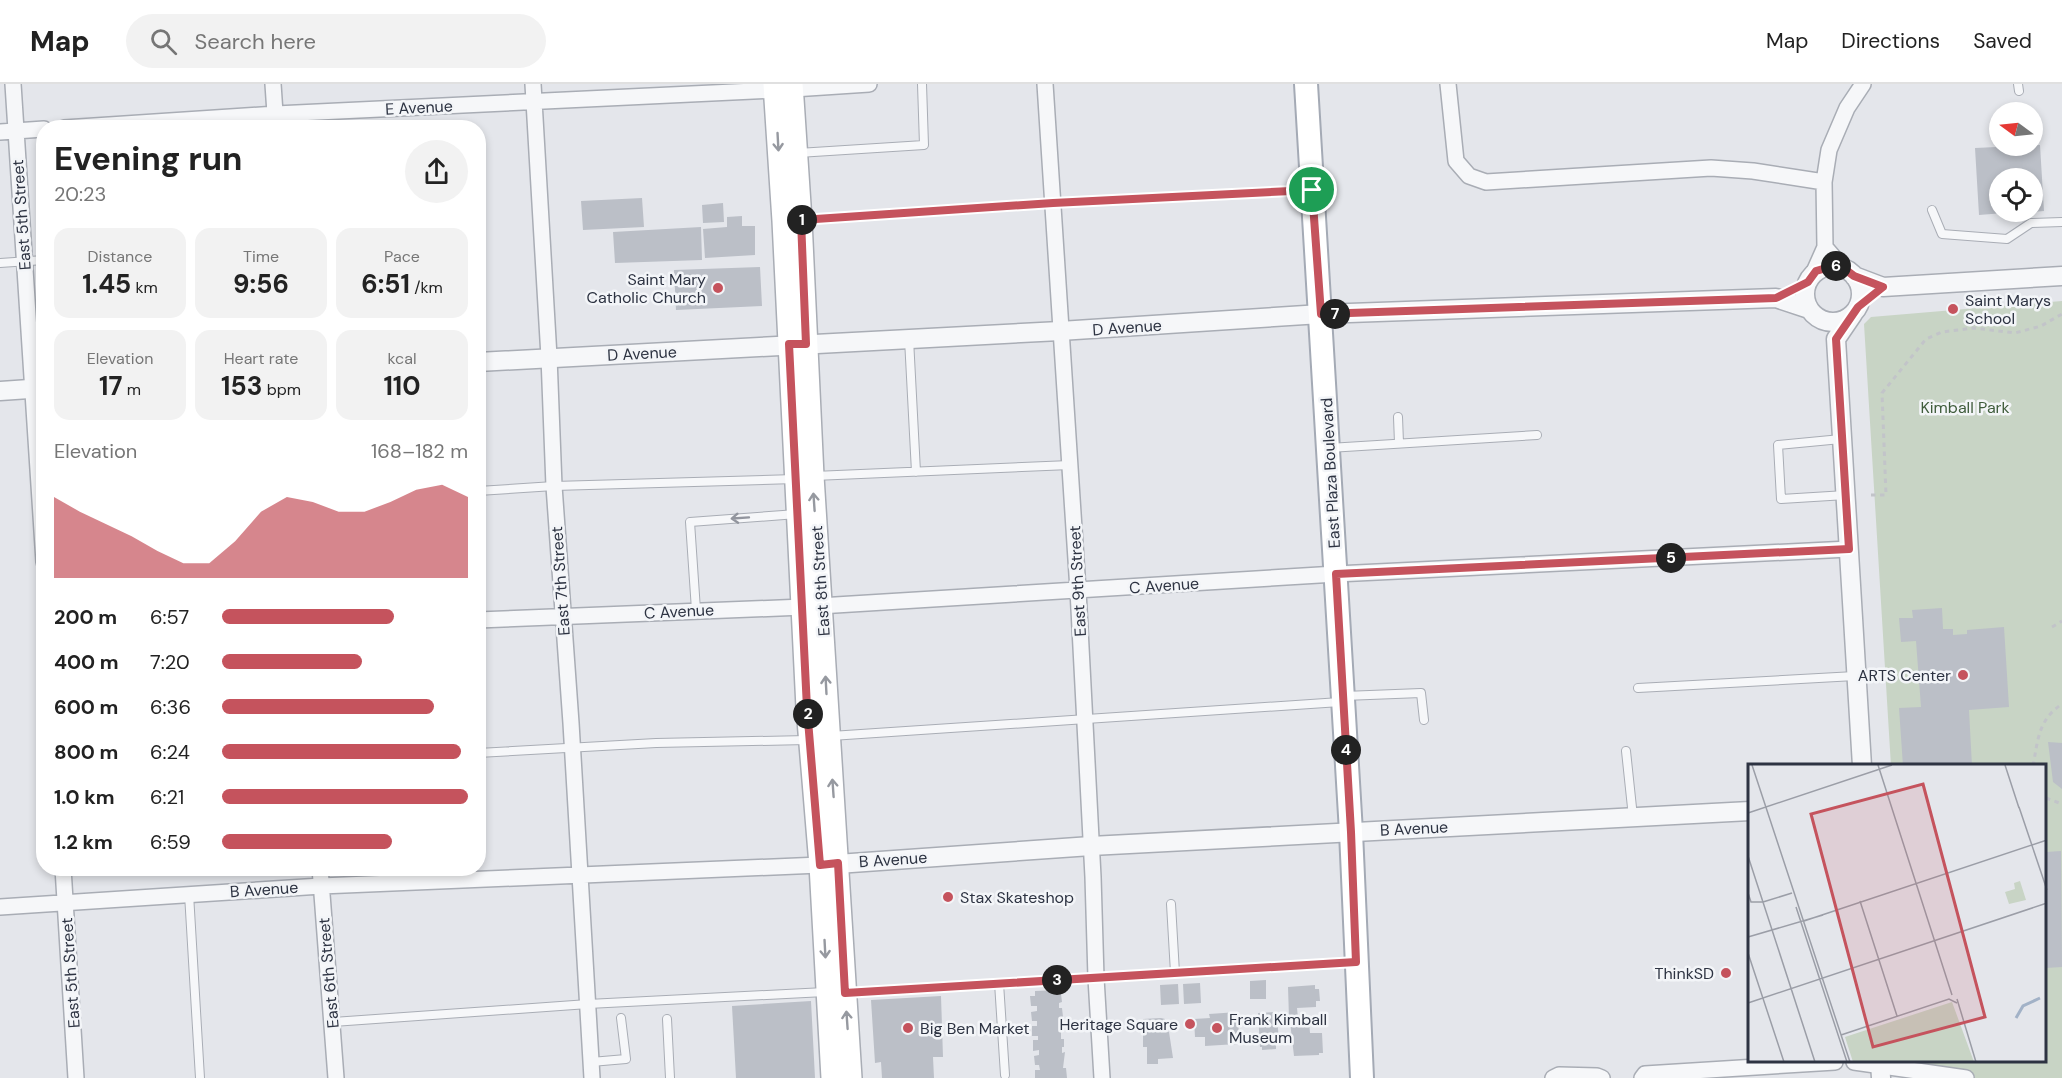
<!DOCTYPE html>
<meta charset="utf-8">
<style>
body{margin:0;font-family:"DM Sans",sans-serif;background:#f2f2f2;color:#222;height:100vh;display:flex;flex-direction:column;font-size:22px;white-space:nowrap}
*{box-sizing:border-box;margin:0}
p{font-size:20px;color:#767676}
.icon{flex:none;width:33px;height:33px;fill:none;stroke:currentColor;stroke-width:2;stroke-linecap:round;stroke-linejoin:round}
.map{position:relative;flex:1;overflow:hidden}
.panel{position:absolute;left:36px;top:36px;width:450px;height:756px;display:flex;flex-direction:column;background:#fff;border-radius:24px;box-shadow:0 3px 9px #0003}
.panel>*{flex:none}
.needle{width:39px;rotate:285deg}
.controls{position:absolute;left:1989px;top:18px;display:grid;gap:12px}
.controls a{display:grid;place-items:center;width:54px;height:54px;border-radius:50%;background:#fff;box-shadow:0 3px 9px #0003;font-size:30px}
.pin{position:absolute;display:grid;place-items:center;width:51px;height:51px;color:#fff;margin:-26px;border:3px solid #fff;border-radius:50%;box-shadow:0 2px 6px #0007}
.km{position:absolute;width:30px;height:30px;margin:-15px;border-radius:50%;background:#222;color:#fff;font-size:16px;line-height:30px;text-align:center}
.round{display:grid;place-items:center;flex:none;width:63px;height:63px;border-radius:32px;background:#f2f2f2}
.overview{display:flex;align-items:center;justify-content:space-between;height:102px;padding:0 18px}
h1{font-size:33px;font-weight:700;line-height:45px}
.figures{display:grid;grid-template-columns:repeat(3,1fr);gap:9px;height:102px;padding:6px 18px}
.figures div{display:grid;align-content:center;border-radius:15px;background:#f2f2f2;text-align:center}
.figures b{font-size:26px;font-weight:700}
.figures small{font-size:16px;font-weight:400}
.figures p{font-size:16px}
.chart{height:168px;padding:12px 18px}
.chart p{display:flex;justify-content:space-between}
.chart svg{width:100%;height:108px;margin-top:6px;fill:#c5535d;opacity:.7}
ul{padding:0 18px;list-style:none;font-size:20px}
li{display:grid;grid-template-columns:96px 72px 1fr;align-items:center;height:45px}
li i{height:15px;border-radius:8px;background:#c5535d}
header{display:flex;align-items:center;gap:36px;box-sizing:border-box;height:84px;padding:0 30px;background:#fff;border-bottom:2px solid #e0e0e0}
header strong{font-size:28px}
nav{display:flex;gap:33px;margin-inline-start:auto;font-size:21px}
.search{width:420px;height:54px;background:#f2f2f2;display:flex;align-items:center;gap:15px;box-sizing:border-box;padding:0 21px;border-radius:33px;color:#767676;font-size:22px}
.map>svg:first-child{display:block}
</style>
<header>
<strong>Map</strong>
<div class="search"><svg class="icon" aria-label="search" viewBox="0 0 24 24"><circle cx="10" cy="10" r="6"/><path d="M15 15l6 6"/></svg>Search here</div>
<nav><a>Map</a><a>Directions</a><a>Saved</a></nav>
</header>
<div class="map">
<svg width="2062" height="994" viewBox="0 0 2062 994">
<rect width="100%" height="100%" fill="#e4e6eb"/>
<!-- green -->
<path fill="#c8d4c5" d="M 2062,217 L 2062,994 L 1909,994 L 1909,978 L 2046,978 L 2046,682 L 1891,682 L 1864,240 L 1871,233 Z"/>
<!-- building -->
<path fill="#bbbfc7" d="M 2040,61 L 2044,127 L 2032,128 L 2032,94 L 2000,94 L 2000,128 L 2004,128 L 2004,129 L 1979,131 L 1975,64 Z
M 642,114 L 644,143 L 583,146 L 581,117 Z
M 723,119 L 724,138 L 703,139 L 702,121 Z
M 742,132 L 742,142 L 755,142 L 755,171 L 705,174 L 703,145 L 727,143 L 727,133 Z
M 701,143 L 702,176 L 615,179 L 613,148 Z
M 760,183 L 762,222 L 676,226 L 674,186 Z
M 1942,524 L 1943,545 L 1953,545 L 1953,551 L 1967,550 L 1967,546 L 2004,543 L 2009,623 L 1969,626 L 1972,682 L 1936,682 L 1935,680 L 1903,682 L 1899,624 L 1921,623 L 1916,557 L 1901,558 L 1899,534 L 1913,534 L 1912,526 Z
M 2048,658 L 2062,659 L 2062,705 L 2053,698 Z
M 2061,767 L 2062,883 L 2046,884 L 2046,768 Z
M 1266,896 L 1266,915 L 1250,915 L 1250,897 Z
M 1200,899 L 1201,919 L 1184,920 L 1183,900 Z
M 1178,900 L 1179,920 L 1161,921 L 1160,901 Z
M 1315,901 L 1315,905 L 1319,905 L 1320,917 L 1316,917 L 1316,923 L 1297,924 L 1298,934 L 1289,934 L 1288,903 Z
M 1058,906 L 1058,910 L 1061,910 L 1062,918 L 1059,919 L 1059,924 L 1062,924 L 1063,933 L 1060,933 L 1060,940 L 1063,940 L 1064,948 L 1061,948 L 1061,955 L 1064,955 L 1064,963 L 1062,963 L 1062,969 L 1065,968 L 1063,984 L 1066,984 L 1067,994 L 1035,994 L 1035,986 L 1040,986 L 1039,981 L 1035,981 L 1034,972 L 1039,971 L 1039,966 L 1033,967 L 1033,956 L 1038,956 L 1038,952 L 1032,952 L 1032,942 L 1037,942 L 1037,937 L 1032,937 L 1031,928 L 1037,927 L 1037,922 L 1031,922 L 1030,912 L 1035,912 L 1035,907 Z
M 941,912 L 943,973 L 933,973 L 934,994 L 882,994 L 881,978 L 875,979 L 871,916 Z
M 811,917 L 815,994 L 736,994 L 732,922 Z
M 1238,928 L 1239,955 L 1237,955 L 1237,960 L 1205,962 L 1205,953 L 1195,953 L 1194,935 L 1210,934 L 1209,930 Z
M 1277,928 L 1279,961 L 1276,961 L 1276,965 L 1262,966 L 1262,963 L 1260,963 L 1258,929 Z
M 1161,934 L 1165,935 L 1165,946 L 1169,948 L 1173,974 L 1158,975 L 1158,980 L 1147,980 L 1147,963 L 1143,963 L 1143,935 Z
M 1309,937 L 1310,949 L 1322,949 L 1323,969 L 1319,969 L 1319,971 L 1294,972 L 1290,938 Z"/>
<g fill="none" stroke-linecap="round" stroke-linejoin="round">
<defs>
<path id="service" d="M 2018,0 L 2019,7
M 798,69 L 924,61 L 922,0
M 1932,126 L 1942,150 L 2007,155 L 2031,139 L 2062,138
M 802,136 L 1053,119 L 1311,106
M 0,179 L 44,176
M 909,255 L 916,388
M 1398,333 L 1399,359
M 1841,355 L 1778,361 L 1781,415 L 1846,411
M 1329,364 L 1537,351
M 814,392 L 1070,381
M 478,407 L 554,402 L 795,395
M 696,526 L 690,438 L 797,430
M 1638,604 L 1855,592
M 1344,612 L 1421,609 L 1424,636
M 831,652 L 1340,618
M 1626,667 L 1633,733
M 478,669 L 656,659 L 807,656
M 189,810 L 200,994
M 1171,820 L 1175,889
M 999,899 L 1005,991
M 846,909 L 1355,878
M 667,935 L 670,994
M 333,938 L 588,920 L 825,908
M 591,978 L 626,975 L 621,934"/>
<path id="minor" d="M 13,0 L 44,478
M 273,0 L 276,44
M 533,0 L 549,273 L 554,402 L 571,639 L 592,994
M 1045,0 L 1078,506 L 1093,793 L 1096,894 L 1102,994
M 1448,0 L 1456,77 L 1469,92 L 1486,98 L 1711,84 L 1753,87 L 1824,98
M 793,5 L 869,0
M 64,44 L 276,30 L 775,6
M 0,48 L 44,45
M 1825,163 L 1842,183
M 1813,190 L 1825,163 L 1824,98 L 1829,66 L 1847,24 L 1863,0
M 478,536 L 803,523 L 1336,490 L 1849,465
M 63,784 L 76,994
M 320,784 L 336,994
M 0,823 L 321,802 L 820,781
M 1854,978 L 1966,994
M 1553,994 L 1559,991 L 1597,992 L 1602,994
M 1642,994 L 1645,990 L 1835,978"/>
<path id="tertiary" d="M1805 210a28 28 0 1 1 56 0a28 28 0 1 1-56 0Z
M 1854,192 L 1883,203 L 2062,192
M 1853,230 L 1836,255 L 1862,682
M 478,278 L 1060,247 L 1321,230 L 1776,214 L 1809,225
M 0,307 L 44,304
M 823,781 L 1091,762 L 1750,727
M 1880,978 L 1881,994"/>
<path id="secondary" d="M 774,0 L 783,137 L 807,624 L 820,781 L 832,994
M 792,0 L 801,136 L 813,392 L 851,994"/>
<path id="primary" d="M 1306,0 L 1351,748 L 1362,994"/>
</defs>
<!-- service casing -->
<use href="#service" stroke="#a9adb5" stroke-width="10"/>
<!-- minor casing -->
<use href="#minor" stroke="#a9adb5" stroke-width="18"/>
<!-- tertiary casing -->
<use href="#tertiary" stroke="#a9adb5" stroke-width="21"/>
<!-- secondary casing -->
<use href="#secondary" stroke="#a9adb5" stroke-width="24"/>
<!-- primary casing -->
<use href="#primary" stroke="#a4aab5" stroke-width="26"/>
<!-- path -->
<path stroke="#c2c4c9" stroke-width="3" stroke-dasharray="4.5 4.5" stroke-linecap="butt" d="M 1871,411 L 1886,411 L 1882,309 L 1926,255 L 1942,248 L 1974,244 L 2015,249 L 2041,242 L 2062,230
M 2052,543 L 2062,537
M 2033,682 C 2038,656 2038,636 2062,620
M 2046,714 L 2062,720"/>
<!-- service -->
<use href="#service" stroke="#f6f7f9" stroke-width="8"/>
<!-- minor -->
<use href="#minor" stroke="#f6f7f9" stroke-width="15"/>
<!-- tertiary -->
<use href="#tertiary" stroke="#f6f7f9" stroke-width="18"/>
<!-- secondary -->
<use href="#secondary" stroke="#fff" stroke-width="21"/>
<!-- primary -->
<use href="#primary" stroke="#fff" stroke-width="22"/>
</g>
<!-- one-way arrows -->
<defs><path id="oneway-shaft" d="M-6 0H5M1.5-3L5.5 0L1.5 3" fill="none" stroke-width="1.6" stroke-linecap="round" stroke-linejoin="round" transform="scale(1.5)"/></defs>
<g stroke="#9699a0">
<use href="#oneway-shaft" transform="translate(778 58) rotate(87)"/>
<use href="#oneway-shaft" transform="translate(814 418) rotate(-94)"/>
<use href="#oneway-shaft" transform="translate(826 601) rotate(-93)"/>
<use href="#oneway-shaft" transform="translate(833 704) rotate(-94)"/>
<use href="#oneway-shaft" transform="translate(825 865) rotate(87)"/>
<use href="#oneway-shaft" transform="translate(847 936) rotate(-94)"/>
</g>
<use stroke="#92959e" href="#oneway-shaft" transform="translate(740 434) rotate(176)"/>
<g fill="none" stroke-linecap="round" stroke-linejoin="round">
<defs>
<path id="route" d="M 1312,106 L 1321,230 L 1776,214 L 1808,198 L 1816,187 L 1833,182 L 1842,183 L 1854,192 L 1883,203 L 1858,223 L 1836,255 L 1849,465 L 1336,490 L 1351,748 L 1356,878 L 845,909 L 838,779 L 820,781 L 807,624 L 789,260 L 806,260 L 801,136 L 1053,119 Z"/>
</defs>
<!-- route casing -->
<use href="#route" stroke="#fff" stroke-width="12"/>
<!-- route -->
<use href="#route" stroke="#c5535d" stroke-width="8"/>
</g>
<!-- markers -->
<g fill="#c5535d" stroke="#f3f5f8" stroke-width="2">
<circle cx="718" cy="204" r="6"/>
<circle cx="1953" cy="225" r="6"/>
<circle cx="1963" cy="591" r="6"/>
<circle cx="948" cy="813" r="6"/>
<circle cx="1726" cy="889" r="6"/>
<circle cx="1190" cy="940" r="6"/>
<circle cx="908" cy="944" r="6"/>
<circle cx="1217" cy="944" r="6"/>
</g>
<g text-anchor="middle" stroke-width="5" stroke-linejoin="round" paint-order="stroke">
<!-- street labels -->
<g font-size="16" fill="#2d3342" stroke="#f3f5f8">
<text transform="translate(419 23) rotate(-3)" y="6">E Avenue</text>
<text transform="translate(21 131) rotate(-94)" y="6">East 5th Street</text>
<text transform="translate(1127 243) rotate(-4)" y="6">D Avenue</text>
<text transform="translate(642 269) rotate(-3)" y="6">D Avenue</text>
<text transform="translate(1330 389) rotate(-93)" y="6">East Plaza Boulevard</text>
<text transform="translate(560 497) rotate(-94)" y="6">East 7th Street</text>
<text transform="translate(820 497) rotate(-94)" y="6">East 8th Street</text>
<text transform="translate(1077 497) rotate(-93)" y="6">East 9th Street</text>
<text transform="translate(1164 501) rotate(-4)" y="6">C Avenue</text>
<text transform="translate(679 527) rotate(-3)" y="6">C Avenue</text>
<text transform="translate(1414 744) rotate(-3)" y="6">B Avenue</text>
<text transform="translate(893 775) rotate(-4)" y="6">B Avenue</text>
<text transform="translate(264 805) rotate(-4)" y="6">B Avenue</text>
<text transform="translate(70 889) rotate(-94)" y="6">East 5th Street</text>
<text transform="translate(328 889) rotate(-95)" y="6">East 6th Street</text>
</g>
<!-- poi labels -->
<g font-size="16" fill="#2d3342" stroke="#f3f5f8" text-anchor="end">
<text x="706" y="201">Saint Mary<tspan x="706" dy="18">Catholic Church</tspan></text>
<text x="1965" y="222" text-anchor="start">Saint Marys<tspan x="1965" dy="18">School</tspan></text>
<text x="1951" y="597">ARTS Center</text>
<text x="960" y="819" text-anchor="start">Stax Skateshop</text>
<text x="1714" y="895">ThinkSD</text>
<text x="1229" y="941" text-anchor="start">Frank Kimball<tspan x="1229" dy="18">Museum</tspan></text>
<text x="1178" y="946">Heritage Square</text>
<text x="920" y="950" text-anchor="start">Big Ben Market</text>
</g>
<!-- park labels -->
<g font-size="16" fill="#3f5c3b" stroke="#f3f5f8">
<text x="1965" y="329">Kimball Park</text>
</g>
</g>
<!-- overview -->
<g transform="translate(1748 680)">
<rect width="298" height="298" fill="#e4e6eb"/>
<path d="M 272,117 L 278,136 L 261,140 L 257,128 L 267,125 L 266,119 ZM 204,238 L 226,298 L 105,298 L 97,273 Z" fill="#c8d4c5"/>
<path fill="none" stroke="#a2b2c7" stroke-width="3" d="M 268,254 L 275,242 L 292,234"/>
<path fill="none" stroke="#9b9ea7" stroke-width="1.5" d="M 4,1 L 102,298M 130,1 L 204,231M 257,1 L 271,44M 271,43 L 299,126M 0,49 L 144,1M 0,92 L 67,298M 0,129 L 3,138 L 15,138M 112,137 L 149,252M 15,138 L 44,129M 48,143 L 99,298M 56,157 L 299,76M 0,173 L 75,151M 0,189 L 36,298M 209,235 L 228,298M 0,239 L 299,139M 93,271 L 201,235 L 209,239"/>
<path fill="#c5535d" fill-opacity="0.15" stroke="#c5535d" stroke-width="3" d="M 175,20 L 237,253 L 125,283 L 63,50 Z"/>
<rect width="298" height="298" fill="none" stroke="#2d3342" stroke-width="3"/>
</g>
</svg>
<div class="controls">
<a><svg class="needle" viewBox="-14 -14 28 28"><path d="M0-13l5 13h-10z" fill="#e53935"/><path d="M0 13l5-13h-10z" fill="#767676"/></svg></a>
<a><svg class="icon" aria-label="locate" viewBox="0 0 24 24"><circle cx="12" cy="12" r="6"/><path d="M12 2v4M12 18v4M2 12h4M18 12h4"/></svg></a>
</div>
<div class="pin" style="left:1312px;top:106px;background:#1e9e55"><svg class="icon" aria-label="arrive" viewBox="0 0 24 24"><path d="M6 21V4h12l-3 4 3 4H6"/></svg></div>
<b class="km" style="left:802px;top:136px">1</b>
<b class="km" style="left:808px;top:630px">2</b>
<b class="km" style="left:1057px;top:896px">3</b>
<b class="km" style="left:1346px;top:666px">4</b>
<b class="km" style="left:1671px;top:474px">5</b>
<b class="km" style="left:1836px;top:182px">6</b>
<b class="km" style="left:1335px;top:230px">7</b>
<section class="panel">
<div class="overview"><div><h1>Evening run</h1><p>20:23</p></div><a class="round"><svg class="icon" aria-label="share" viewBox="0 0 24 24"><path d="M12 15V3M7 8l5-5 5 5M5 13v7h14v-7"/></svg></a></div>
<div class="figures">
<div><p>Distance</p><b>1.45<small> km</small></b></div>
<div><p>Time</p><b>9:56</b></div>
<div><p>Pace</p><b>6:51<small> /km</small></b></div>
</div>
<div class="figures">
<div><p>Elevation</p><b>17<small> m</small></b></div>
<div><p>Heart rate</p><b>153<small> bpm</small></b></div>
<div><p>kcal</p><b>110</b></div>
</div>
<div class="chart"><p><span>Elevation</span>168–182 m</p>
<svg viewBox="0 0 160 44" preserveAspectRatio="none"><path d="M0 44V11L10 17L20 22L30 27L40 33L50 38L60 38L70 29L80 17L90 11L100 13L110 17L120 17L130 13L140 8L150 6L160 11V44z"/></svg>
</div>
<ul>
<li><b>200 m</b>6:57<i style="width:70%"></i></li>
<li><b>400 m</b>7:20<i style="width:57%"></i></li>
<li><b>600 m</b>6:36<i style="width:86%"></i></li>
<li><b>800 m</b>6:24<i style="width:97%"></i></li>
<li><b>1.0 km</b>6:21<i style="width:100%"></i></li>
<li><b>1.2 km</b>6:59<i style="width:69%"></i></li>
</ul>
</section>
</div>
